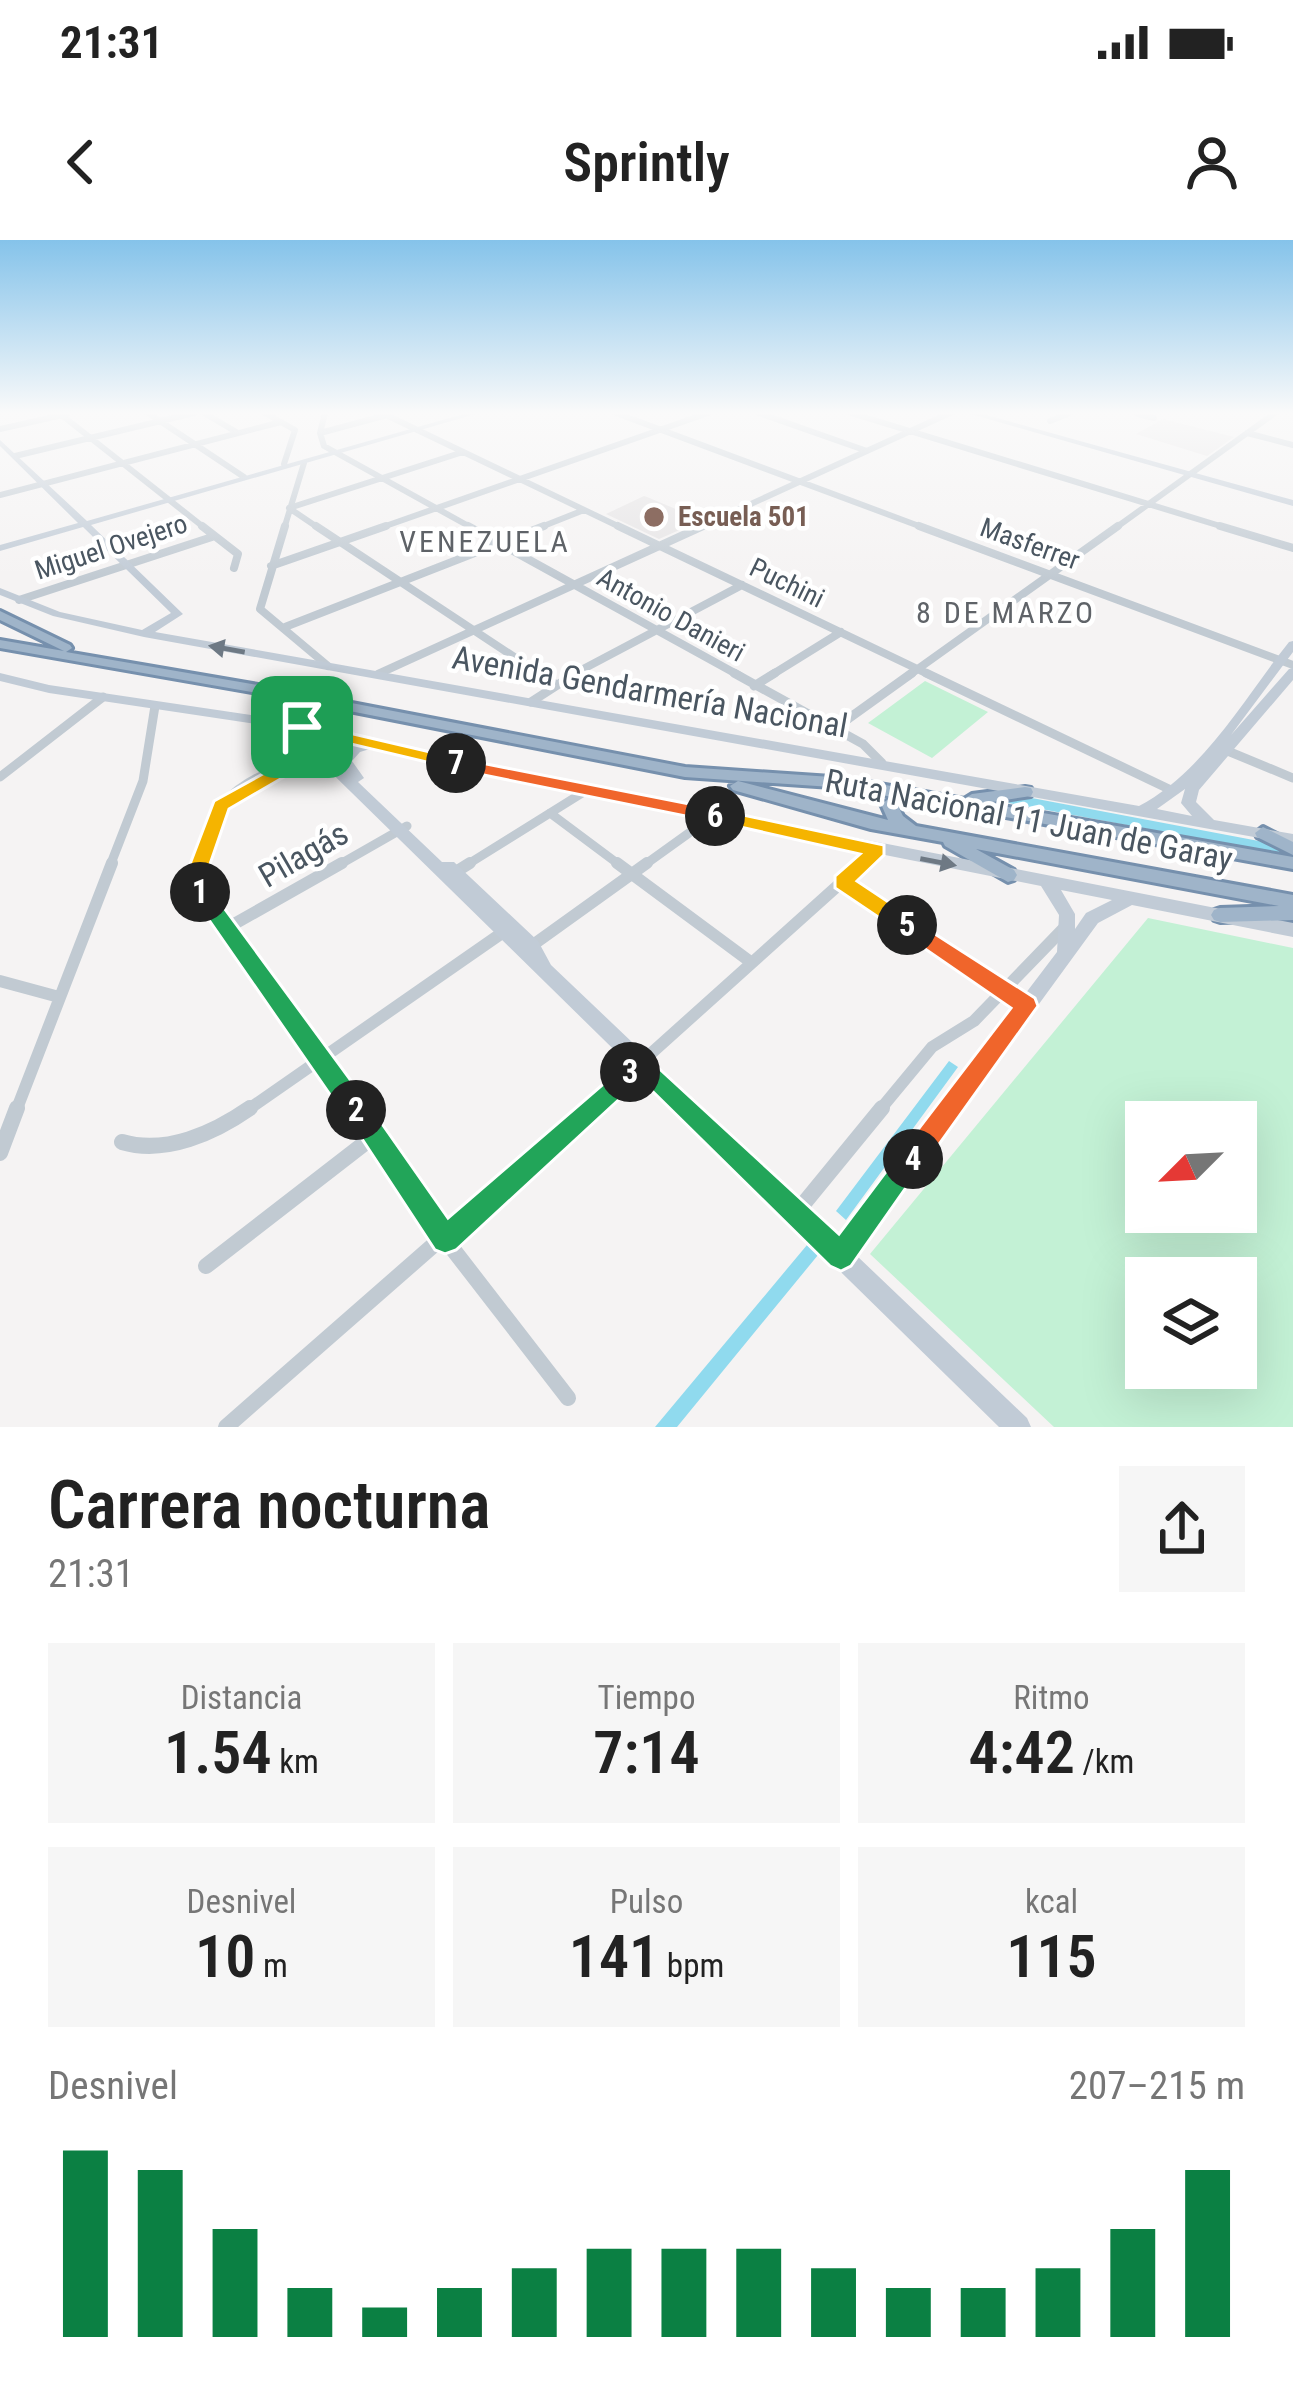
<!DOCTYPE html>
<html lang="es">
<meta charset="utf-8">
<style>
body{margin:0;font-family:"Roboto Condensed",sans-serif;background:#f6f6f6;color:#222;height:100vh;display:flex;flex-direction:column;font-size:45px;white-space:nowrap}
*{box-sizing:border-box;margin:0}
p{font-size:39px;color:#767676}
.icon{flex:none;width:66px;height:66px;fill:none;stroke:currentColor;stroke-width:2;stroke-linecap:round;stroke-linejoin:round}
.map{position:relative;height:1187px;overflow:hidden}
.panel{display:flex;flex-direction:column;background:#fff;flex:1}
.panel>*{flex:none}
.needle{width:78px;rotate:246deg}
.fabs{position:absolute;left:1125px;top:861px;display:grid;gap:24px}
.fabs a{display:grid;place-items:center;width:132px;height:132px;border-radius:0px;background:#fff;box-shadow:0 12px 48px #0002;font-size:60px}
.pin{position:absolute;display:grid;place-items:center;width:102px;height:102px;color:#fff;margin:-51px;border-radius:24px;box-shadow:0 6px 18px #0006}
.km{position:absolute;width:60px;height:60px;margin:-30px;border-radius:50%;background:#222;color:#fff;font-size:33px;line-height:60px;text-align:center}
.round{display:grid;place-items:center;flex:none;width:126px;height:126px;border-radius:0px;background:#f6f6f6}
.headline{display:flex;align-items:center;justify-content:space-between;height:204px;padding:0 48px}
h1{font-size:66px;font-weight:600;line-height:90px}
.stats{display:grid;grid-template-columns:repeat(3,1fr);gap:18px;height:204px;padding:12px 48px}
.stats div{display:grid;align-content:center;border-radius:0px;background:#f6f6f6;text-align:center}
.stats b{font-size:60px;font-weight:600}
.stats small{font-size:33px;font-weight:400}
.stats p{font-size:33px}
.chart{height:336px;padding:24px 48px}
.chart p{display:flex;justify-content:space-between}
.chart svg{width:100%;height:216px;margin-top:12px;stroke:#0b8043;stroke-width:6}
.status{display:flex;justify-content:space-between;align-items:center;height:84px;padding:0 60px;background:#fff;direction:ltr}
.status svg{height:33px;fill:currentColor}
header{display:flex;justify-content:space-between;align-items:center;height:156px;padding:0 48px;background:#fff;font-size:54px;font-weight:600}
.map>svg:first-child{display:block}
</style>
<div class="status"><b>21:31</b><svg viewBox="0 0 49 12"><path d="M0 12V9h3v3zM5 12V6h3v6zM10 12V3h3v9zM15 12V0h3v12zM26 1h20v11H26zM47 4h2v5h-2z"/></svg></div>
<header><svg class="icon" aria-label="back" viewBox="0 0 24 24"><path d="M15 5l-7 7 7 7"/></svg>Sprintly<svg class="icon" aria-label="person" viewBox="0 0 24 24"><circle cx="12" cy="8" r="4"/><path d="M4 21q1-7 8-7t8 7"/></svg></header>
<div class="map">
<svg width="1293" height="1187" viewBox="0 0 1293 1187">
<rect width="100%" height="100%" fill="#f5f3f3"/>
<!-- education -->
<path fill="#e6e4e5" d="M 1163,179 L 1234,197 L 1207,216 L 1136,194 Z
M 644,256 L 647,257 L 702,280 L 659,299 L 606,274 Z"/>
<!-- green -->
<path fill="#c3f1d5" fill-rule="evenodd" d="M 925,441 L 988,472 L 932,518 L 868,483 Z
M 1148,678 L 1293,708 L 1293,1187 L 1054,1187 L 870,1014 ZM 1146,882 L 1236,882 L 1236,972 L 1146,972 ZM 1146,1038 L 1236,1038 L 1236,1128 L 1146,1128 Z"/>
<!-- water -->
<path fill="#90daee" d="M 949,821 L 958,827 L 846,980 L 836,971 Z
M 807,1005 L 818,1015 L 677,1187 L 655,1187 Z"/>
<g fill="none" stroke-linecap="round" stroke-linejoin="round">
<!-- canal -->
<path stroke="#90daee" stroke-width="9" d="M 1007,558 L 1293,612"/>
<defs>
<path id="trunk" d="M 0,371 L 70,405 L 72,408 L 66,412 L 258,445 L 685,527 L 846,538 L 964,559 L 972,554 L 1025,547 L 1031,548 L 1033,552 L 1031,556 L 986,563 L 1293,617 L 1293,629 L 912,560 L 898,566 L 903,576 L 916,586 L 1293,655 L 1293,680 L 1220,682 L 1214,680 L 1211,675 L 1214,670 L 1220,668 L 1279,666 L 976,609 L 1014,630 L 1017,635 L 1014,640 L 1008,642 L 945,606 L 943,602 L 871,589 L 733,550 L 730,546 L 738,541 L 888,580 L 881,564 L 892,557 L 846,548 L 685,537 L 258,453 L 0,408 L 0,400 L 64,411 L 0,380 Z
M 1263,587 L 1293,602 L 1293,615 L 1257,597 L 1255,593 Z"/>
</defs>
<!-- trunk casing -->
<use href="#trunk" stroke="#7690ad" stroke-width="6"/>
<!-- minor-far4 -->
<path stroke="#c1cad2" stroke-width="6" d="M 59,173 L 206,289
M 148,173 L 244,237
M 204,173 L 238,193
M 265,173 L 295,190 L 284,224
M 382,173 L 624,289
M 616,173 L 927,289
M 759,173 L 867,211
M 851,173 L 1230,289
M 1137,173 L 1154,178 L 1138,174
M 1050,181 L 1070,173
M 0,189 L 67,174
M 320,193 L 324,206 L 474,289
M 320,193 L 387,175
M 320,193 L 325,173
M 1247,193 L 1293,205
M 15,216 L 194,173
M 0,255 L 281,182
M 289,268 L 320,289
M 289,268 L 463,212
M 284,289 L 304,223
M 377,289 L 708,173
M 536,289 L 584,270
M 696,289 L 950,173
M 1114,289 L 1275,173"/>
<!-- minor-far3 -->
<path stroke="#c1cad2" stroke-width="8" d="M 202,286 L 238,314 L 234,328
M 285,286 L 260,369 L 328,426
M 316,286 L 543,436
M 468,286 L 740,436
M 618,286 L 932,436
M 919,286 L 1293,425
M 1220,286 L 1293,308
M 271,326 L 386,286
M 19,360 L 215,296
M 285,387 L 544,286
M 378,434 L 703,286
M 570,436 L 742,345
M 770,436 L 841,392
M 908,436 L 1118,286"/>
<!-- minor-far2 -->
<path stroke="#c1cad2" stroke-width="9" d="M 538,433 L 555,444
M 734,433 L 863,504 L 882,523
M 926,433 L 1173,551
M 754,446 L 775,433
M 531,462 L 576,433
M 834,489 L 912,433
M 1218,507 L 1293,538
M 0,537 L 103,457
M 550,573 L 621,626
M 110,626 L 143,541 L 155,466
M 200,626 C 205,606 210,579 224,563 C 251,531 315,514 355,509
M 337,626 L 407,586
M 465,626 L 587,550
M 643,626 L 714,575
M 859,626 L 877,610"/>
<!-- minor-far1 -->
<path stroke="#c1cad2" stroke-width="12" d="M 200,623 L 200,651 L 355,871
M 617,623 L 752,723
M 454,633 L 470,623
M 843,642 L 1026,766
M 227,688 L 342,623
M 530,707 L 647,623
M 0,741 L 59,757
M 16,871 L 112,623
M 246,871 L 502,693
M 587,871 L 863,623
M 879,871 L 932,807 L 974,781 L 1066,686"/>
<!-- minor -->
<path stroke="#c1cad2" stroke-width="16" d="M 353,868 L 445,999 L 568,1158
M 122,902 C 166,915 214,893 250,868
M 0,913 L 17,868
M 796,973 L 882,868
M 206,1026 L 374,896
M 226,1187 L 590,868"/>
<!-- secondary -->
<path fill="#c1cbd6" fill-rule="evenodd" d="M 467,173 L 479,173 L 91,285 L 183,374 L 155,392 L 1139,566 C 1204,532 1244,458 1289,402 L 1293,401 L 1293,412 L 1231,495 L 1289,429 L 1293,428 L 1293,440 L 1199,550 L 1196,562 L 1214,580 L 1293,594 L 1293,604 L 144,397 L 53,376 L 0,355 L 0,348 L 60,372 L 142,390 L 171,373 L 83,287 L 0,311 L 0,305 L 78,283 L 0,206 L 0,200 L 87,281 ZM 1185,549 L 1181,563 L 1192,576 L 1157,569 Z
M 967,173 L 979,173 L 1293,260 L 1293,266 Z
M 0,433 L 49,445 L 299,482 L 523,533 L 1293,683 L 1293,697 L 1132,665 L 1098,683 L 856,1015 L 1027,1178 L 1031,1187 L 999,1187 L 302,504 L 296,490 L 49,453 L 0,441 ZM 311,493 L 357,504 C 348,507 343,513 338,521 L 342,527 L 313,499 ZM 373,508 L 523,543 L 1041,646 L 1059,675 L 1057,712 L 839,999 L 551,725 L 538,701 L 454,622 L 442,622 L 358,542 L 364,538 L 352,521 L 360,512 ZM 1061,650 L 1112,660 L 1086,673 L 1075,689 L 1075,674 Z"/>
<!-- trunk -->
<use href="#trunk" fill="#9fb4c9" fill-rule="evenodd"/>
</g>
<!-- one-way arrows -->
<defs><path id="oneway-solid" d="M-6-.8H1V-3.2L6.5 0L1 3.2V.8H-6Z" transform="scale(3)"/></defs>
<g fill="#6e7984">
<use href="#oneway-solid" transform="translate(227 409) rotate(-170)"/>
<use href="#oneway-solid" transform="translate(938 622) rotate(11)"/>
</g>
<!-- sky -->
<linearGradient id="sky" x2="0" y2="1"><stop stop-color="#85c3ea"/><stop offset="0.51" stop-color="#fafafa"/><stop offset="1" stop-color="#fafafa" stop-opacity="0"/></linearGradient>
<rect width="1293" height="339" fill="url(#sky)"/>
<!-- split-1 -->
<path fill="#f5b400" stroke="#fff" stroke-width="3" d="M 302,482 L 308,483 L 327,512 L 229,569 L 210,624 L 208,657 L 193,657 L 190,624 L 214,561 L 306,510 L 294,494 L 296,483 Z"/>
<!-- split-2 -->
<path fill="#22a559" stroke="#fff" stroke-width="3" d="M 200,644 L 208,646 L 366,861 L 370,870 L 366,879 L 356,883 L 347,879 L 193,657 L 190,652 Z"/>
<!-- split-3 -->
<path fill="#22a559" stroke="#fff" stroke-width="3" d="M 630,821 L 639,824 L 642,832 L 639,841 L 456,1010 L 445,1014 L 435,1010 L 343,870 L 347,861 L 356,858 L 366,861 L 448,978 Z"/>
<!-- split-4 -->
<path fill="#22a559" stroke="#fff" stroke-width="3" d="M 640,811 L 839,994 L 903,909 L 913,905 L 922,909 L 926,919 L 851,1026 L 841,1031 L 830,1026 L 640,839 L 630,844 L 621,841 L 617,832 L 621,824 Z"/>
<!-- split-5 -->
<path fill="#f0652b" stroke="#fff" stroke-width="3" d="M 907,676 L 1035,758 L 1038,766 L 922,928 L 913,932 L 903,928 L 899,919 L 903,909 L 1011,768 L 899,691 L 899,679 Z"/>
<!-- split-6 -->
<path fill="#f5b400" stroke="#fff" stroke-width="3" d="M 715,569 L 884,605 L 884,615 L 857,641 L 914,679 L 914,691 L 899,691 L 835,648 L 835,636 L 860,614 L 709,580 L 709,571 Z"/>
<!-- split-7 -->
<path fill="#f0652b" stroke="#fff" stroke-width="3" d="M 456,518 L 715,569 L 725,576 L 715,582 L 449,528 L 447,523 Z"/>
<!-- split-8 -->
<path fill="#f5b400" stroke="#fff" stroke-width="3" d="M 302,482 L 456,518 L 464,523 L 456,529 L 296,491 L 294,487 Z"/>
<!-- markers -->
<circle fill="#8d6e63" stroke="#fff" stroke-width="4.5" cx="654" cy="277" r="12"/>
<g text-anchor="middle" stroke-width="9" stroke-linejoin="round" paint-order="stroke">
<!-- far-education labels -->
<g font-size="27" font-weight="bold" fill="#785e54" stroke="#fff" text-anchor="start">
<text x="678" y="286">Escuela 501</text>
</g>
<!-- far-street labels -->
<g font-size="27" fill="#4a5661" stroke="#fff">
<text transform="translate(1030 304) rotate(20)" y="9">Masferrer</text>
<text transform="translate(111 307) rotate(-18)" y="9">Miguel Ovejero</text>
<text transform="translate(787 343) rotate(26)" y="9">Puchini</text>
<text transform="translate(671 375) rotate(29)" y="9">Antonio Danieri</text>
</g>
<!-- far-neighbourhood labels -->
<g font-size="30" letter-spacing="3" fill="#5f6368" stroke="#fff">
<text x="485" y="312">VENEZUELA</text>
<text x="1006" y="383">8 DE MARZO</text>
</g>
<!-- street labels -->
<g font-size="33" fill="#4a5661" stroke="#fff">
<text transform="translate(650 451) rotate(10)" y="12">Avenida Gendarmería Nacional</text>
<text transform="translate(1029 579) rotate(11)" y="12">Ruta Nacional 11 Juan de Garay</text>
<text transform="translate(303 614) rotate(-30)" y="12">Pilagás</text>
</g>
</g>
</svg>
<div class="fabs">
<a><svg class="needle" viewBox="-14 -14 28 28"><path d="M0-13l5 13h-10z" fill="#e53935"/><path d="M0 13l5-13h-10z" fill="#767676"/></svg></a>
<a><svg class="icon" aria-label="layers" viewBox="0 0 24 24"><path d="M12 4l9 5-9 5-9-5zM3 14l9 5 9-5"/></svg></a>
</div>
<div class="pin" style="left:302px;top:487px;background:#1e9e55"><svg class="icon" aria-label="arrive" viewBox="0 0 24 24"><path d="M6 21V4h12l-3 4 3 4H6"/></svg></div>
<b class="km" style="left:200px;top:652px">1</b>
<b class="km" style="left:356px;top:870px">2</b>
<b class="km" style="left:630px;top:832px">3</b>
<b class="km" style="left:913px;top:919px">4</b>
<b class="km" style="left:907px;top:685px">5</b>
<b class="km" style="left:715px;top:576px">6</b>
<b class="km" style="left:456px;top:523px">7</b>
</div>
<section class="panel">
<div class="headline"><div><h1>Carrera nocturna</h1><p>21:31</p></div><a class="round"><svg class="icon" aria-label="share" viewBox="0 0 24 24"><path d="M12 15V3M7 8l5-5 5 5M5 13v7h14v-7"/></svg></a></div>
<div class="stats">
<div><p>Distancia</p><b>1.54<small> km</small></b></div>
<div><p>Tiempo</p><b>7:14</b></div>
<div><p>Ritmo</p><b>4:42<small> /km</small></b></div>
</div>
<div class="stats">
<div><p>Desnivel</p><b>10<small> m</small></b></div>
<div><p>Pulso</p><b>141<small> bpm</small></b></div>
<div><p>kcal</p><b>115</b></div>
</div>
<div class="chart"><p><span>Desnivel</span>207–215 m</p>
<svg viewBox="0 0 160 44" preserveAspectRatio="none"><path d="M5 44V6M15 44V10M25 44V22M35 44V34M45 44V38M55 44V34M65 44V30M75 44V26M85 44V26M95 44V26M105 44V30M115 44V34M125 44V34M135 44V30M145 44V22M155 44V10"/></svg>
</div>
</section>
